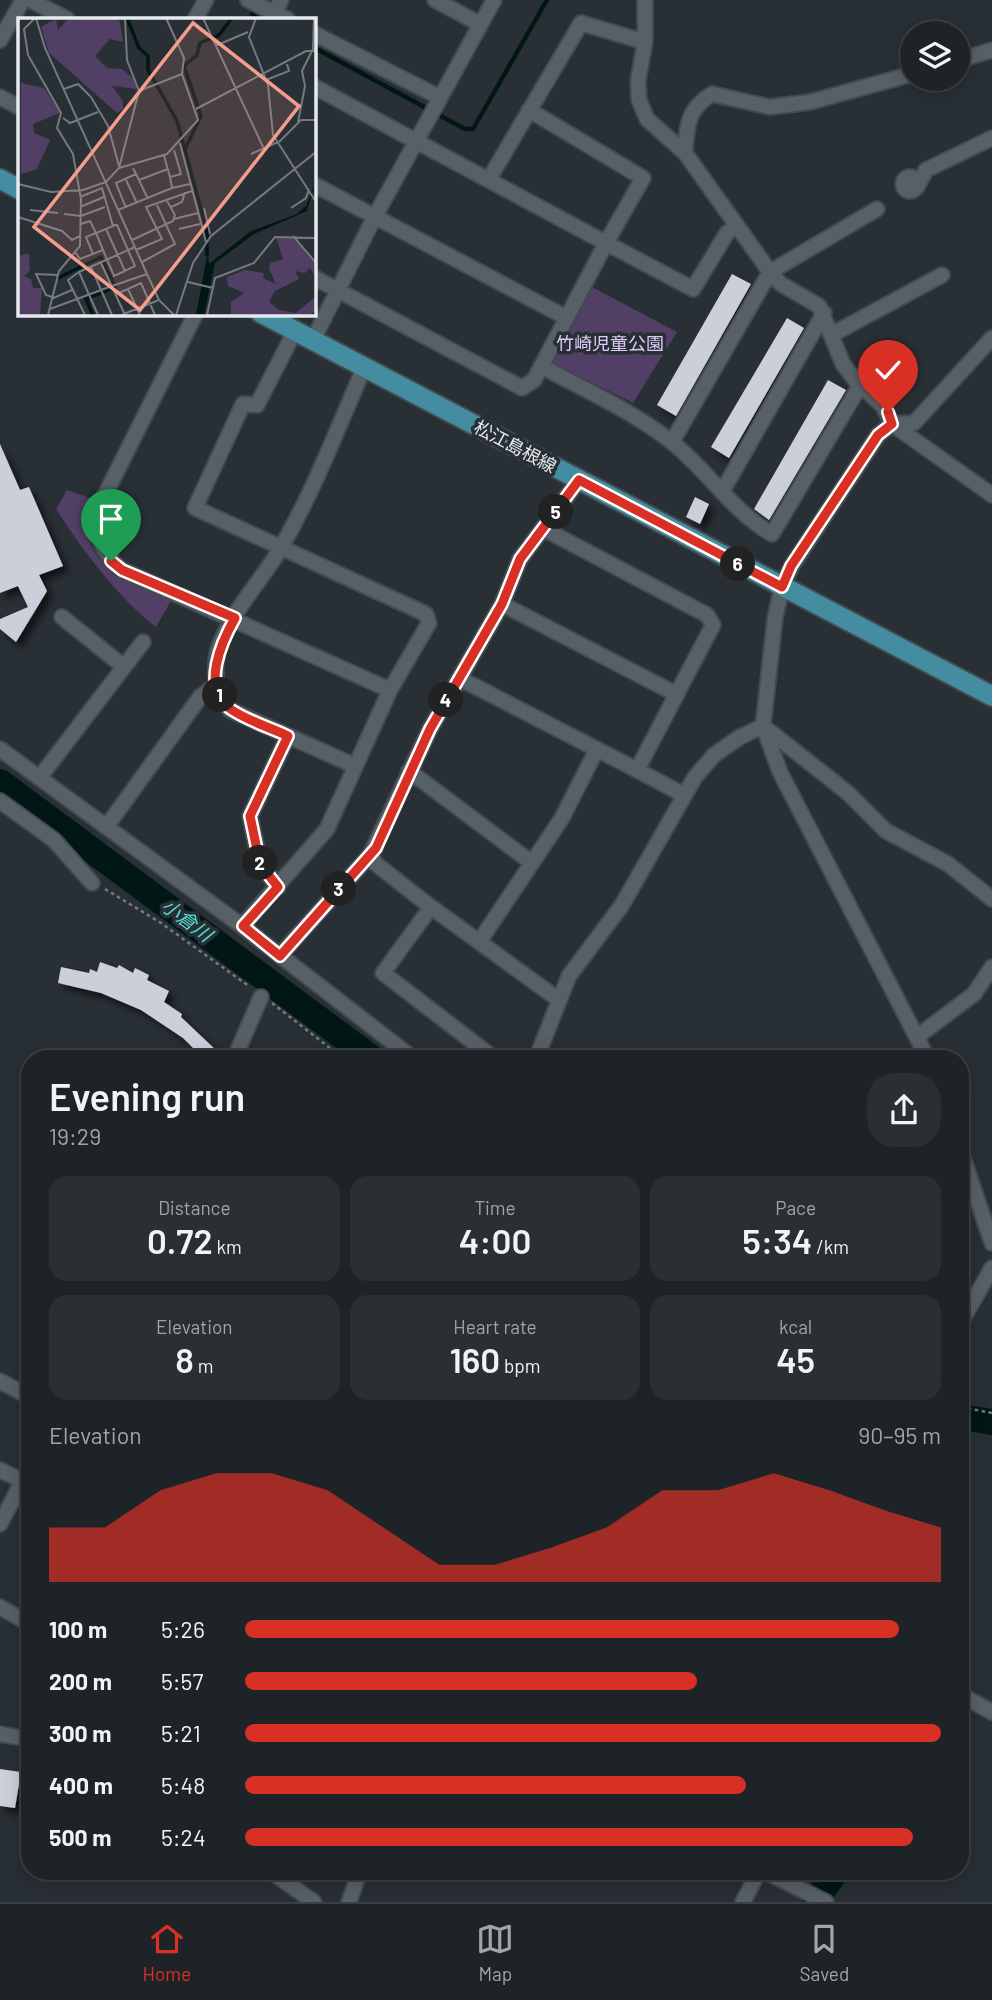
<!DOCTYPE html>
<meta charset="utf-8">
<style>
body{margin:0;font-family:Barlow,"Noto Sans JP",sans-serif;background:#2b2f34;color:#f1f3f6;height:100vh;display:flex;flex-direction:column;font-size:26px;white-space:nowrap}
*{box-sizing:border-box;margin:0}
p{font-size:23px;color:#a1a4a8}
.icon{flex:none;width:38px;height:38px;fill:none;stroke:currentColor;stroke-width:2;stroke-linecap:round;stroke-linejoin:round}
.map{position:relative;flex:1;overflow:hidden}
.drawer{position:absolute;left:21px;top:1050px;width:948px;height:830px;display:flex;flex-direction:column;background:#1e2328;border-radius:28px;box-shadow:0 4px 18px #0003,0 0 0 2px #3c4045}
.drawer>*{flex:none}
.controls{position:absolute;left:900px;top:21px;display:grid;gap:14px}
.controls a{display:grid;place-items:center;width:70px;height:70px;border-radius:50%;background:#1e2328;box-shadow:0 4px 18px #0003,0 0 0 2px #3c4045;font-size:35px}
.pin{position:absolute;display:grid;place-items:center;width:60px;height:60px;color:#fff;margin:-72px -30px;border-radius:50% 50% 50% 0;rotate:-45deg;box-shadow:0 0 7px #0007}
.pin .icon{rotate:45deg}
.km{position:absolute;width:35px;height:35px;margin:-18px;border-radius:50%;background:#222;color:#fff;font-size:19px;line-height:35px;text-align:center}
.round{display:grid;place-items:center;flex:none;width:74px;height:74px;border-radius:28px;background:#2b2f34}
.head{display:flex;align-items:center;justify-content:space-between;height:119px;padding:0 28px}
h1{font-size:38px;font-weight:600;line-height:52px}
.metrics{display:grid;grid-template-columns:repeat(3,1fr);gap:10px;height:119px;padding:7px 28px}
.metrics div{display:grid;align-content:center;border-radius:18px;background:#2b2f34;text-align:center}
.metrics b{font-size:35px;font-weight:600}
.metrics small{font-size:19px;font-weight:400}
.metrics p{font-size:19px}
.chart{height:196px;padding:14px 28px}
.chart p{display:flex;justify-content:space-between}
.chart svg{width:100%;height:126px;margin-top:7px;fill:#d93025;opacity:.7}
ul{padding:0 28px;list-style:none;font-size:23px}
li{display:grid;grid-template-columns:112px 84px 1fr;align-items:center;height:52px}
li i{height:18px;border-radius:9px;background:#d93025}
.dock{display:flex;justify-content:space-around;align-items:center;height:98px;border-top:2px solid #3c4045;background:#1e2328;font-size:19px;color:#a1a4a8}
.dock a{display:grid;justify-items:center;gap:4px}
.dock .selected{color:#d93025}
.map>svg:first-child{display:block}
</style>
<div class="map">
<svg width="992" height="1902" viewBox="0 0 992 1902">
<defs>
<filter id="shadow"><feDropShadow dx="5.5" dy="5.5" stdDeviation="3.5" flood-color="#0009"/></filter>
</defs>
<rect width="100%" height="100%" fill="#282f35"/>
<!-- green -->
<path fill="#513f66" d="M 592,287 L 677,332 L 633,403 L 553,363 Z
M 67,490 L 93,499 C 72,566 124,578 172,599 L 156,627 C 119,599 81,548 56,509 Z"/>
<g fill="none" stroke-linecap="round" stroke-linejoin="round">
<!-- stream -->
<path stroke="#001715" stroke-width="4.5" d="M 257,6 L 252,15 L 261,19
M 313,47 L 465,129 L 473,129 L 547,0"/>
<!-- river -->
<path stroke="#001715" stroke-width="26" d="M 0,782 L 373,1059
M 961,1417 L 992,1422
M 815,1902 L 836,1871"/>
</g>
<!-- building -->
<path fill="#cccfda" filter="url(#shadow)" d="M 732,274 L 751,284 L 676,416 L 657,405 Z
M 787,318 L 804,328 L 729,458 L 711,447 Z
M 828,380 L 846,390 L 769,520 L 754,509 Z
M 0,444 L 20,490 L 29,487 L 63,566 L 39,575 L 47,591 L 16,642 L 0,629 L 0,619 L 28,607 L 18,586 L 0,593 Z
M 695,497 L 709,504 L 700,524 L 686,517 Z
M 100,962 L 117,968 L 119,965 L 133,973 L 135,968 L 149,975 L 147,980 L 169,991 L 164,1002 L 182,1014 L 181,1017 L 218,1052 L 211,1059 L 204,1059 L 183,1038 L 141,1010 L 101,993 L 58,983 L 61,967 L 89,973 L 90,969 L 97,972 Z
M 0,1769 L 21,1772 L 15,1808 L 0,1806 Z"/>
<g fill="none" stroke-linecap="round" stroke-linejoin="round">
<defs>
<path id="minor" d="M 30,0 L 67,19
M 248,0 L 287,19
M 435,0 L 480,24
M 645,0 L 645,42 L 638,81 L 639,100 L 647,119 L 685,153 L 770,272 L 781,284 L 819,306 L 843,364 L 856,381 L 883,406 L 892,424 L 992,495
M 274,13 L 281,0
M 195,19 L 206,0
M 313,33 L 439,97
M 0,40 L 23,0
M 957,61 L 992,50
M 313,86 L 606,243 L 534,380 L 522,388 L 313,277
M 0,97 L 19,107
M 529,110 L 643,178 L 606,243 L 693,289 L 727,233 L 735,227
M 685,153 C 687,126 687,109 712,94 L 770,107 L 810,102 L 912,74
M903 184a7 7 0 1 1 14 0a7 7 0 1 1-14 0Z
M 489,179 L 581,23 L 645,42
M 313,184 L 567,318
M 917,187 L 926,170 L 992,138
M 196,313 L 96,513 C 98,541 100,551 122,570 L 390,690
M 831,335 L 942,275
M 313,340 L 374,218 L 494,0
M 541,366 C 585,390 633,411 673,443 C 708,471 733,512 772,534 L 861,384
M 672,442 L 770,272 L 877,209
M 723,490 L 824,313
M 544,529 L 707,615 L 713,625 L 637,770 L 684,795
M 502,604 L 676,694
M 62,617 L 124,667
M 459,678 L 637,770
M 763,726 L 848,793 L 886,831 L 948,864 L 992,899
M 0,749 L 242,926 L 414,1059
M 353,765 L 230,710 C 215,695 212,664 220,644 C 234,608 264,578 283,544 C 315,488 338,427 364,368
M 409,771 L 532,863
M 40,777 L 143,642
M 0,801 L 54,840 L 92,883
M 107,826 L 200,697 L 217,684
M 370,855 L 430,729 L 502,604 L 520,559 L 579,480
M 278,887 L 260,864 L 250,816 L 288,736
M 242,926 L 327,829 L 390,690 L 429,623 L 426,614 L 195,508 L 243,404 L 257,405 L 295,331
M 479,942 L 562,818 L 597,749
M 280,955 L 370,855 L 376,864 L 431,907
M 918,1036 L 974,994 L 992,967
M 234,1059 L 261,997
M 495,1059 L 383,973 L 431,907 L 559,1000
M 536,1059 L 569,976 L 622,905 L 695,777 L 714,755 L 740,737 L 763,726
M 928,1059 L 780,772 L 763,726 L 775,618 L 782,587 L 791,567 L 878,435 L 892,424 L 914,423 L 992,338
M 961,1152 L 992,1243
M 961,1322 L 992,1268
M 0,1381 L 30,1397
M 0,1470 L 23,1481
M 15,1495 L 30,1503
M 0,1524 L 30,1467
M 0,1607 L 30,1624
M 961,1695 L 992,1712
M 0,1734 L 16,1737
M 270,1871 L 314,1902
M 764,1871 L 826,1902
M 349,1902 L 360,1871
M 743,1902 L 759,1871"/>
<path id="major" d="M 0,179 L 19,189
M 261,313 L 992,696"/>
</defs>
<!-- minor casing -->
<use href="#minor" stroke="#434a4f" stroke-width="18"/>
<!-- major casing -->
<use href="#major" stroke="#434a4f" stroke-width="23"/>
<!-- path -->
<path stroke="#757b80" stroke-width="2.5" stroke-dasharray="3.5 3.5" stroke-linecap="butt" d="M 105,889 L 161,923 L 250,987
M 272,1003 L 344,1059
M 961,1407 L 992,1413"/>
<!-- minor -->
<use href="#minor" stroke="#586067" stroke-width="14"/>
<!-- major -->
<use href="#major" stroke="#448ca0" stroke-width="19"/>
</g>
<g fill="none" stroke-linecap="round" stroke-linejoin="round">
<defs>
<path id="route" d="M 111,561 L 122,570 L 235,618 C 222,641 201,687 229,708 C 245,720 269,727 288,736 L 250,816 L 260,864 L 278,887 L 243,926 L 280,956 L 376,848 L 430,729 L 502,604 L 520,559 L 579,480 L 782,587 L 791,566 L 878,435 L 892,424 L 888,412"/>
</defs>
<!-- route casing -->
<use href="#route" stroke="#fff" stroke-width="14"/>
<!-- route -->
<use href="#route" stroke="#d93025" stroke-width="9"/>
</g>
<g text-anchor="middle" stroke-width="7" stroke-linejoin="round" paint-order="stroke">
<!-- park labels -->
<g font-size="18" fill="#dfcafc" stroke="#282f35">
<text x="610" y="350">竹崎児童公園</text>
</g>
<!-- street labels -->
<g font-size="18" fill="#e6ebef" stroke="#282f35">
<text transform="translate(515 447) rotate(28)" y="6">松江島根線</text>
</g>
<!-- water labels -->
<g font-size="19" font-style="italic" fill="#52ddd4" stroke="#282f35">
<text transform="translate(187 920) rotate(37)" y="7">小倉川</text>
</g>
</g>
<!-- overview -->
<g transform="translate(18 18)">
<rect width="298" height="298" fill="#282f35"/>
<path d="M 51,0 L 100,0 L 102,5 L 105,24 L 92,21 L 77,38 L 89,50 L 104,51 L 115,60 L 119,71 L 94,68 L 105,83 L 105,91 L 99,95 L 31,35 L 23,9 L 38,1 L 40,12 ZM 3,65 L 26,70 L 42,95 L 15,106 L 16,115 L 32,122 L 19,151 L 3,156 ZM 258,219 L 275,219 L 297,246 L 297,258 L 292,250 L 287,255 L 277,253 L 281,261 L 257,273 L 251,284 L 261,292 L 278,295 L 297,279 L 297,293 L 293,297 L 213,297 L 213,284 L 226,275 L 210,268 L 209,259 L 227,252 L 246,255 L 245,260 L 258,266 L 251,251 L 252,245 L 265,241 ZM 11,235 L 12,252 L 6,258 L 13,261 L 15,270 L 24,270 L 22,297 L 0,297 L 0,238 Z" fill="#513f66"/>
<path d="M 297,166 L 289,193 L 236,216 L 197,245 L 186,297 L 178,297 L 190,233 L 191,246 L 233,213 L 279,196 L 288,188 Z" fill="#001715"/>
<path fill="none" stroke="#001715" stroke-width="3.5" d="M 109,0 L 121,30 L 130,38 L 130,52 L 159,103 L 189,213 L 189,238M 167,131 L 183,98 L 166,48 L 179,37 L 182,25 L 201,17 L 214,0M 40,260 L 83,239 L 97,269 L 68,281 L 75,297"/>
<path fill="none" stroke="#747a7f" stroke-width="2" d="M 17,0 L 6,11 L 10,37 L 43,95 L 39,110 L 55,136 L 63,181 L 62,228 L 41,253 L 30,297M 18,0 L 27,30 L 129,256 L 141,282 L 156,297M 185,0 L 246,131M 238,0 L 231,19 L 250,67 L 255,117 L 298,184M 197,28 L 230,14M 248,62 L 271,53 L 269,46M 46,71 L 60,66 L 73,79 L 90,108 L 101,148M 121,73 L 164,56M 178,91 L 288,33 L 298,33M 45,100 L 52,105 L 80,94M 280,104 L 287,68 L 284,53 L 295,31 L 296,0M 261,124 L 283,102 L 298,102M 162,125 L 188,224M 233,136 L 260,124M 146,138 L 152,159 L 163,156 L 156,132M 101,150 L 149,136 L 180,102 L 164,56 L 166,40 L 148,0M 118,156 L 130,181M 152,159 L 154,170 L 172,166M 108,162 L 119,185M 121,162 L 150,151M 0,166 L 33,174 L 65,172 L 88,164 L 101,150 L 121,73 L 109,42 L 107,0M 62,179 L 84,170 L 95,208M 62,189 L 86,179M 153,189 L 164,184 L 167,174M 108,190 L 98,165 L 118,156 L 115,150M 186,190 L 192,216M 273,190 L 288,180 L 291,171M 12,192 L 40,195M 100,192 L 154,170M 46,196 L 63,198 L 87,189M 0,199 L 44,213 L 54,222 L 62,218M 156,201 L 180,195M 63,206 L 72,203 L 78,215 L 68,219 L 75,236M 88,211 L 107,253 L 117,248 L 99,207 L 97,207 L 88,211 L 78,215 L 85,232 L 96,258 L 107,253M 161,211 L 182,206M 275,218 L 298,245M 114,222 L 155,203 L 157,197 L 148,181M 118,232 L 144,221 L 128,189 L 174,173M 57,234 L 62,241 L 85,232M 124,244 L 157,226 L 138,185M 83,245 L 107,297M 73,249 L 94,297M 61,254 L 50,262 L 67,297M 170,264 L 195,270M 94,268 L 129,256M 110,271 L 123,265 L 137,297M 98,276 L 110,271 L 122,297M 34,279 L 28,277 L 18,256 L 40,257M 33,281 L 54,272M 32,291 L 94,268M 80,297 L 61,254 L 117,229M 103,297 L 141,282M 158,297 L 175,245 L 193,218 L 298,134M 189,297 L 197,260 L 236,245 L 257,219 L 298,220"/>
<path fill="#f59d8d" fill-opacity="0.15" stroke="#f59d8d" stroke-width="3.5" d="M 175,5 L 281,88 L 122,292 L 16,209 Z"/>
<rect width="298" height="298" fill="none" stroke="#e6ebef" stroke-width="3.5"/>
</g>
</svg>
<div class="controls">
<a><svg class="icon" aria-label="layers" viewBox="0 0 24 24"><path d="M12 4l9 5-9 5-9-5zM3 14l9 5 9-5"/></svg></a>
</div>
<div class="pin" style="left:111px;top:561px;background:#1e9e55"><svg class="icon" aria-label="arrive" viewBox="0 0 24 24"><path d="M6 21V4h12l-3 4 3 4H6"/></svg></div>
<div class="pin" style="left:888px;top:412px;background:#d93025"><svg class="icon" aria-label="check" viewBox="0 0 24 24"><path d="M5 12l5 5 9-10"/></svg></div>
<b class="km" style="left:220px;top:695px">1</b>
<b class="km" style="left:260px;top:863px">2</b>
<b class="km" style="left:339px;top:889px">3</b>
<b class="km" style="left:446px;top:700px">4</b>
<b class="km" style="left:556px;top:512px">5</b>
<b class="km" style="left:738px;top:564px">6</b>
<section class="drawer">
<div class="head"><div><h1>Evening run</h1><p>19:29</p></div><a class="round"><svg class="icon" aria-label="share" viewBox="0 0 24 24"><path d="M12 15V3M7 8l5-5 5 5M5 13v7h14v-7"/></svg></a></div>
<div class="metrics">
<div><p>Distance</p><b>0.72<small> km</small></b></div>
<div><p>Time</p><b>4:00</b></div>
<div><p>Pace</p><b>5:34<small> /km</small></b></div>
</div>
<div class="metrics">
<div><p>Elevation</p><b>8<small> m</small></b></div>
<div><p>Heart rate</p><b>160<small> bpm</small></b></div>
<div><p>kcal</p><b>45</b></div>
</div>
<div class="chart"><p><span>Elevation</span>90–95 m</p>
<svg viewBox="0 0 160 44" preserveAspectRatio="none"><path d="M0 44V25L10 25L20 12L30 6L40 6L50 12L60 25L70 38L80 38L90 32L100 25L110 12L120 12L130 6L140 12L150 19L160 25V44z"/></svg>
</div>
<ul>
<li><b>100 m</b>5:26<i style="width:94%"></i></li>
<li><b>200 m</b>5:57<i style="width:65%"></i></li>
<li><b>300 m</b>5:21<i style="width:100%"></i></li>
<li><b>400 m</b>5:48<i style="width:72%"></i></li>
<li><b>500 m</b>5:24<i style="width:96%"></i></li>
</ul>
</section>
</div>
<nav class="dock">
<a class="selected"><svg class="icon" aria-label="home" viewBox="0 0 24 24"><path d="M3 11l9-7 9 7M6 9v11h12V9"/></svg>Home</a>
<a><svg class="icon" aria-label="map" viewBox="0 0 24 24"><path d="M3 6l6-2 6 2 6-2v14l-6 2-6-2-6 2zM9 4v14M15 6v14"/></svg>Map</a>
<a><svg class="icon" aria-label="saved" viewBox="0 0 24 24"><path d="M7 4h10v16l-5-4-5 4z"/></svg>Saved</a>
</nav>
